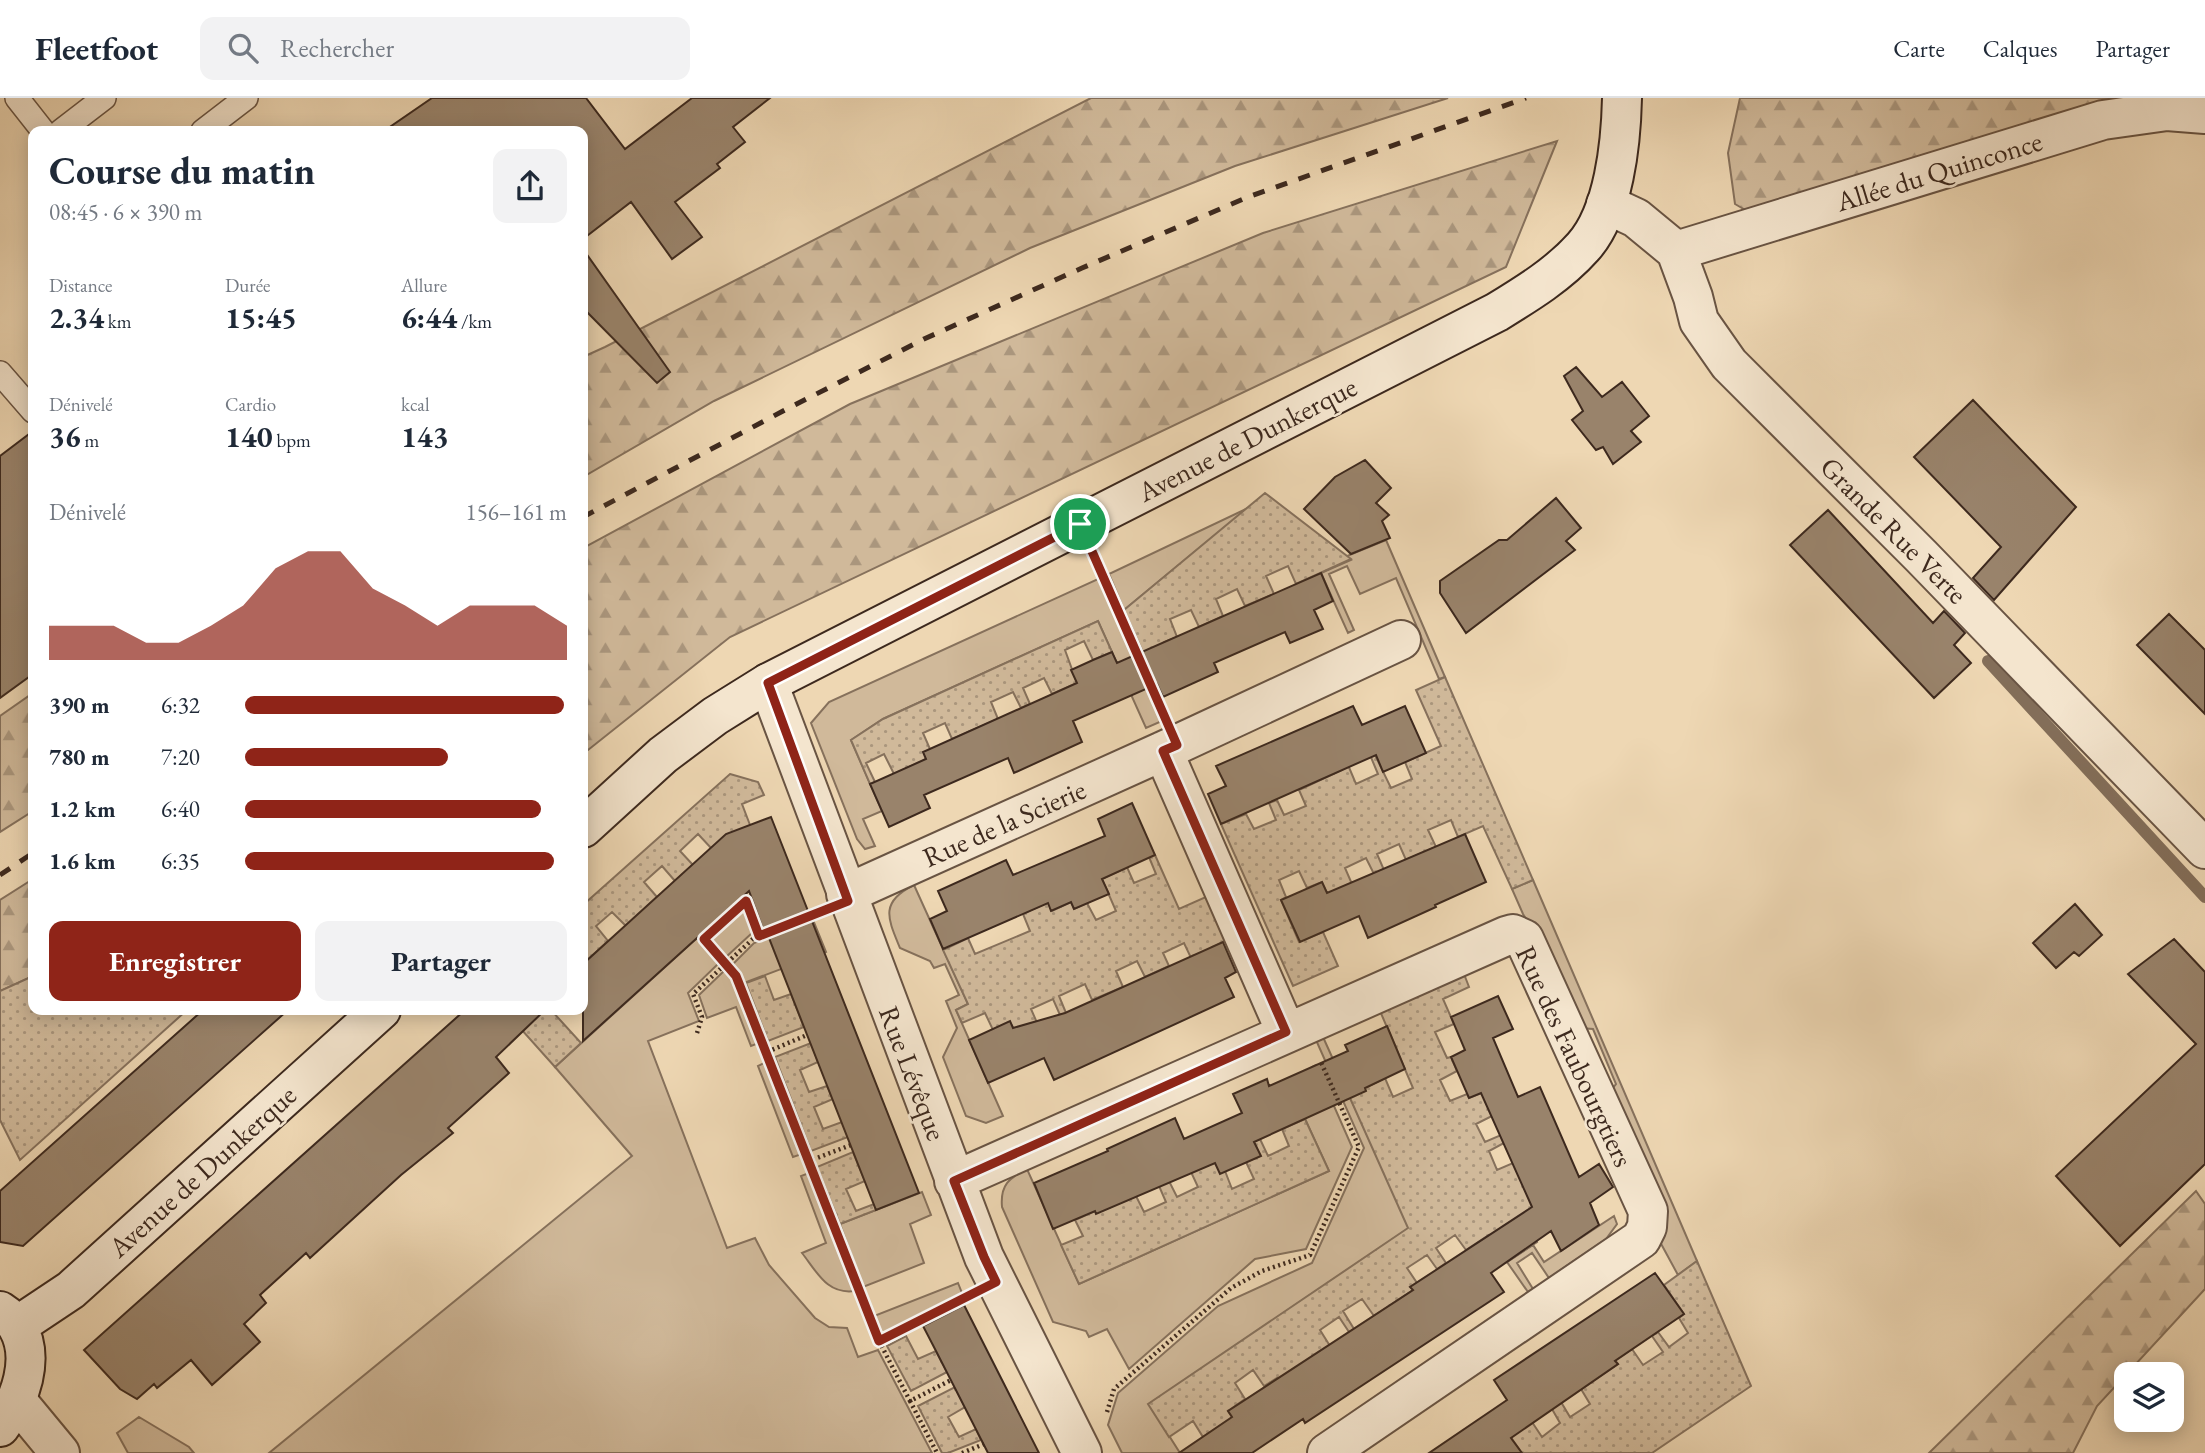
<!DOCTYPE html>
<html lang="fr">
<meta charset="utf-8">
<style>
body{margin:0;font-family:"EB Garamond",serif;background:#f2f2f3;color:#1f2937;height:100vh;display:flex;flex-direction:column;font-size:26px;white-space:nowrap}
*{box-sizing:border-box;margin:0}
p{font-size:23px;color:#747a83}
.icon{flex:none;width:38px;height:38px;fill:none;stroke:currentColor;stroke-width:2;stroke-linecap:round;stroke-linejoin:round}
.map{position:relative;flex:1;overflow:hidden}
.details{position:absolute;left:28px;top:28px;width:560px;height:889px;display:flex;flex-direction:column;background:#fff;border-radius:14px;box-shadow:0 4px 18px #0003}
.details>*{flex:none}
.fabs{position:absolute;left:2114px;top:1264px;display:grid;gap:14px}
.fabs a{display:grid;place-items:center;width:70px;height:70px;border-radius:14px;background:#fff;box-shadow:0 4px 18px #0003;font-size:35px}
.pin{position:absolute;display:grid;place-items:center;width:60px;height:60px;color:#fff;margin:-30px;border:4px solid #fff;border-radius:50%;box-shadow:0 2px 7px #0007}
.round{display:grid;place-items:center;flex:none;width:74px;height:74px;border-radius:14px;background:#f2f2f3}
.headline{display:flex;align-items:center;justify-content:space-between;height:119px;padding:0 21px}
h1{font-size:38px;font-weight:700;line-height:52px}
.metrics{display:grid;grid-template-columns:repeat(3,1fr);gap:10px;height:119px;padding:7px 21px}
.metrics div{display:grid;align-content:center}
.metrics b{font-size:30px;font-weight:700}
.metrics small{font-size:19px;font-weight:400}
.metrics p{font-size:19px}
.chart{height:196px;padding:14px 21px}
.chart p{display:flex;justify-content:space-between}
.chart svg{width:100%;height:126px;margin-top:7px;fill:#8f2418;opacity:.7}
.action{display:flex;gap:14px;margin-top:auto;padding:14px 21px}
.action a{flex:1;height:80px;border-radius:14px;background:#8f2418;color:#fff;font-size:28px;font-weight:700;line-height:80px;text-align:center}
.action a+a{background:#f2f2f3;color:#1f2937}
ul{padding:0 21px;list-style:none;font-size:23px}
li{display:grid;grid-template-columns:112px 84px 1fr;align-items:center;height:52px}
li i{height:18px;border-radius:9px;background:#8f2418}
header{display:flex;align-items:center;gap:42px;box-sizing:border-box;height:98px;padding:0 35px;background:#fff;border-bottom:2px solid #e0e1e3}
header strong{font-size:33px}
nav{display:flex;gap:38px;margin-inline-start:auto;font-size:24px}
.search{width:490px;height:63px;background:#f2f2f3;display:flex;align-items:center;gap:18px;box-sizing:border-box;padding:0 24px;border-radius:14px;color:#747a83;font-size:26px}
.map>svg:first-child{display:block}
</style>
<header>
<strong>Fleetfoot</strong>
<div class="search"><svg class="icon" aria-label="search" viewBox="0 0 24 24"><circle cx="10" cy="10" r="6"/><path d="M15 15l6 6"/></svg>Rechercher</div>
<nav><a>Carte</a><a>Calques</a><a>Partager</a></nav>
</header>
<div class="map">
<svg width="2205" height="1355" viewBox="0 0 2205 1355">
<defs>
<pattern id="forest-firs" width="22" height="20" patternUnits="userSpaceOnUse" patternTransform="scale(1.75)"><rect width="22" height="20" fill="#d0b99a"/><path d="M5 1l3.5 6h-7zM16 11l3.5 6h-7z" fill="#aa967d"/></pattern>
<pattern id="garden-dots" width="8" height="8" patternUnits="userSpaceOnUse" patternTransform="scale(1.75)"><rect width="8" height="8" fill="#d0b99a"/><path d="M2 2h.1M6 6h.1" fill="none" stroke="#aa967d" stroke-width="1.8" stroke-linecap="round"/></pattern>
</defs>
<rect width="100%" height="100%" fill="#eed7b3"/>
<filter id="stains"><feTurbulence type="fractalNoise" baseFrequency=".00286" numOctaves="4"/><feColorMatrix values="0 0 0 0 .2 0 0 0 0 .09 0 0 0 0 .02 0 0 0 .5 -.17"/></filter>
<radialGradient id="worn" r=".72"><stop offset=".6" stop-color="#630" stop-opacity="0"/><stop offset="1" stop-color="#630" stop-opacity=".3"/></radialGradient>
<!-- green -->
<path fill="#d0b99a" stroke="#86715c" stroke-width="2" d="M 1248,410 L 1124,512 L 1109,476 Z
M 1386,442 L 1445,579 L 1439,581 L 1396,480 L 1360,496 L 1347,468 L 1329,476 L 1354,532 L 1348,535 L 1321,475 L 1351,462 L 1347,458 Z
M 1098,481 L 1162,623 L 1146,630 L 1098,523 L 883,621 L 851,642 L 882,713 L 863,721 L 875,748 L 865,751 L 857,741 L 811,625 L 829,604 Z
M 1533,782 L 1697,1163 L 1678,1177 L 1659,1142 L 1608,996 L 1616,986 L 1593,931 L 1579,930 L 1541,845 L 1523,816 L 1512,791 Z
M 914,787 L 968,906 L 956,912 L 1003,1018 L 986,1025 L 966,1018 L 943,959 L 957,930 L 946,903 L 959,897 L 945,866 L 934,870 L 930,863 L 900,850 C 888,821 879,804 914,787 Z
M 743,812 L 752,835 L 726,859 L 710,841 Z
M 813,822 L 826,854 L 744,885 L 740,876 L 732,867 L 754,845 Z
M 697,840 L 719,865 L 688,895 L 699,923 L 648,943 L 727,1150 L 755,1140 L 769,1167 L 815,1220 L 829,1229 L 847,1230 L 858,1259 L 878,1252 L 932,1355 L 269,1355 L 632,1058 L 555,969 Z
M 725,872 L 734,883 L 759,945 L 751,948 L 736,909 L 707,920 L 699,897 Z
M 1323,939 L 1409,1130 L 1149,1306 L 1180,1355 L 1122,1355 L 1108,1327 L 1118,1295 L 1218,1208 L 1312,1165 L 1364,1050 L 1316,942 Z
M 766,964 L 802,1056 L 793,1059 L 758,968 Z
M 1316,967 L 1352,1049 L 1306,1151 L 1255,1161 L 1129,1271 L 1107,1231 L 1089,1239 L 1086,1233 L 1053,1224 L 1002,1109 C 1000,1087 1009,1080 1027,1071 L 1079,1186 L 1329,1073 L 1305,1021 L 1322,992 L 1312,969 Z
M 809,1075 L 855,1193 C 827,1197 817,1174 802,1155 L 826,1145 L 801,1078 Z
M 922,1094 L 931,1117 L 910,1126 L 924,1165 L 863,1189 L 840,1126 Z
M 1614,1118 L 1617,1126 L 1606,1141 L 1549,1180 L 1532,1155 L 1517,1165 L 1533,1191 L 1528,1194 L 1507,1164 L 1533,1147 L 1544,1164 Z
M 958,1185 L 962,1195 L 881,1236 L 874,1218 Z
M 139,1319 L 189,1349 L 194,1355 L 128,1355 L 117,1335 Z"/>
<!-- forest -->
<path fill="url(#forest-firs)" stroke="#86715c" stroke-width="2" d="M 1091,0 L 1448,0 L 1235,68 L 1030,150 L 714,303 L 583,379 L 583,259 L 605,249 Z
M 1740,0 L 2149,0 L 1752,116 L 1735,106 L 1728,55 Z
M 1557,43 L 1506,169 L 730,539 L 583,656 L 583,450 L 850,306 L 1263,135 Z
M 33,595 L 33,713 L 0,734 L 0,618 Z
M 33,781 L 33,878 L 0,893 L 0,802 Z
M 2196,1093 L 2205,1106 L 2205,1191 L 2097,1308 L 2073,1355 L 1929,1355 Z"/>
<!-- garden -->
<path fill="url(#garden-dots)" stroke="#86715c" stroke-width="2" d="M 1265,395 L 1351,461 L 1296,486 L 1288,468 L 1266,478 L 1274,496 L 1245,508 L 1237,491 L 1216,501 L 1223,518 L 1199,529 L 1191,512 L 1170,521 L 1177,539 L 1164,544 L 1146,561 L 1124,512 Z
M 1098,523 L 1112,554 L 1093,562 L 1084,543 L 1065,552 L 1077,585 L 1052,596 L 1044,580 L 1023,590 L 1030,606 L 1021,610 L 1013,594 L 991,604 L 998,621 L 952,641 L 945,625 L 923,635 L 930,651 L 926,661 L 894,676 L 884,656 L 866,665 L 875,684 L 870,686 L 851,642 L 883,621 Z
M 1445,579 L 1533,782 L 1512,791 L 1483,728 L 1458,739 L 1451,722 L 1428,732 L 1436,749 L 1406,762 L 1399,746 L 1377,756 L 1384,772 L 1374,776 L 1366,760 L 1345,770 L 1352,786 L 1328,797 L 1322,784 L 1307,790 L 1299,773 L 1279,782 L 1286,799 L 1281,802 L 1299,844 L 1323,834 L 1338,868 L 1293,888 L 1221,726 L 1246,716 L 1254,731 L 1276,722 L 1269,705 L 1277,702 L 1284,717 L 1306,708 L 1299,692 L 1342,672 L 1348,667 L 1356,686 L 1378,676 L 1370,657 L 1374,655 L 1391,690 L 1412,681 L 1405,664 L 1441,648 L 1416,592 Z
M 730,676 L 758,684 L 764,697 L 742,706 L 750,727 L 711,750 L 698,736 L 680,753 L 693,767 L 675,783 L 662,768 L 644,784 L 657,799 L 626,828 L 612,814 L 596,828 L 608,843 L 583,866 L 583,807 Z
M 1155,757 L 1179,811 L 1208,798 L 1227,842 L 1212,849 L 1213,852 L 1192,862 L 1184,845 L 1163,855 L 1169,868 L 1145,879 L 1137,863 L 1116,873 L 1123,889 L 1092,902 L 1085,886 L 1059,898 L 1066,915 L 1060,917 L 1053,901 L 1031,911 L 1038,927 L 1016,937 L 1010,924 L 993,932 L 985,915 L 962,925 L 956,912 L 968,906 L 943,852 L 968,840 L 975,856 L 1030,833 L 1023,816 L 1048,804 L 1052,813 L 1071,804 L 1074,811 L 1087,805 L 1096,822 L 1116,813 L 1102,781 L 1127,769 L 1134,785 L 1156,776 L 1149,759 Z
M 1464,876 L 1469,889 L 1443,901 L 1454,926 L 1435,934 L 1447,960 L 1451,959 L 1457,973 L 1440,982 L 1450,1003 L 1467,996 L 1469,1000 L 1484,994 L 1492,1018 L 1476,1026 L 1485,1044 L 1501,1037 L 1504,1045 L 1489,1053 L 1497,1072 L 1513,1065 L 1557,1084 L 1531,1129 L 1537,1144 L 1507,1164 L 1489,1137 L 1466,1152 L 1455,1137 L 1436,1150 L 1446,1165 L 1437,1171 L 1427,1157 L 1407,1170 L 1417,1185 L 1411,1189 L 1413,1192 L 1374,1218 L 1362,1201 L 1343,1213 L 1354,1231 L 1349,1234 L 1339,1219 L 1320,1232 L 1330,1248 L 1280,1285 L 1277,1280 L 1264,1288 L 1253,1272 L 1235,1285 L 1245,1301 L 1228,1313 L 1245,1338 L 1217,1330 L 1203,1339 L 1193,1323 L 1169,1339 L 1148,1306 L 1408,1130 L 1350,1000 L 1365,990 L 1385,980 L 1393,999 L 1413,990 L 1380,913 Z
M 33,878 L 33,912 L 187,912 L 20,1062 L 0,1022 L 0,893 Z
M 765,878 L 774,902 L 791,896 L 804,929 L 768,943 L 746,885 Z
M 504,912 L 551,912 L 581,945 L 555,969 Z
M 811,945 L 818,964 L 800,972 L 809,994 L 827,988 L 833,1001 L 814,1009 L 823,1031 L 842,1024 L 848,1039 L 811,1053 L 775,959 Z
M 1305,1021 L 1329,1073 L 1079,1186 L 1061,1147 L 1083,1138 L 1075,1122 L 1095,1113 L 1096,1115 L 1136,1098 L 1144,1114 L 1166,1104 L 1159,1088 L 1169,1083 L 1177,1099 L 1198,1089 L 1191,1074 L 1215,1063 L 1225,1073 L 1232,1091 L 1254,1081 L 1246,1064 L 1260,1058 L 1254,1043 L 1260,1041 L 1268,1058 L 1289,1048 L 1282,1031 Z
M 853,1054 L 865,1083 L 846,1091 L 856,1113 L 874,1106 L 876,1112 L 840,1126 L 817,1069 Z
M 1697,1163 L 1751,1288 L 1652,1355 L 1513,1355 L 1519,1351 L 1510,1338 L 1532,1324 L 1542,1339 L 1560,1325 L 1552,1311 L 1561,1304 L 1570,1319 L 1590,1306 L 1581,1291 L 1618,1266 L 1615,1262 L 1632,1251 L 1643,1267 L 1663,1254 L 1652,1238 L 1658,1234 L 1669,1249 L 1688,1235 L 1679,1220 L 1684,1216 L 1664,1187 Z
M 906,1238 L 918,1261 L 936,1253 L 947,1274 L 911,1293 L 887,1248 Z
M 955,1289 L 965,1309 L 948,1319 L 959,1339 L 976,1331 L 981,1342 L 948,1355 L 942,1355 L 918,1308 Z"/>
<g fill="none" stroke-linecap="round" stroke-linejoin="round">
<!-- stream -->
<path stroke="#836e59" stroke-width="12" d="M 1988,563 L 2205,799"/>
</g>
<!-- building -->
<path fill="#99836b" stroke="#3d291e" stroke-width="2" d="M 432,0 L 586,0 L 625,51 L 692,0 L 770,0 L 733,29 L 745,44 L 717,66 L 720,70 L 675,104 L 702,139 L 672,161 L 631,104 L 583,141 L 583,33 L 384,33 Z
M 583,151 L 670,274 L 657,285 L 583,210 Z
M 1576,269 L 1602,299 L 1622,284 L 1649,318 L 1631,333 L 1641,344 L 1613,366 L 1603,349 L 1596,352 L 1572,322 L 1583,313 L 1564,278 Z
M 1973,302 L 2076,409 L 1994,502 L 1973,480 L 2001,449 L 1914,359 Z
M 33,333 L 33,576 L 0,600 L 0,358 Z
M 1365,362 L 1391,390 L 1376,405 L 1389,417 L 1382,423 L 1390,440 L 1351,456 L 1304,411 L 1335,379 Z
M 1556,400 L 1581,430 L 1566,443 L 1575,452 L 1466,535 L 1440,495 L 1440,483 L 1499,442 L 1507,442 Z
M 1828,412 L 1933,525 L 1944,513 L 1965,535 L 1954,547 L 1971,565 L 1934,600 L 1790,447 Z
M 1321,475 L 1333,503 L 1314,512 L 1323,531 L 1290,545 L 1285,534 L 1214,565 L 1218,574 L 1163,599 L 1157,586 L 1073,623 L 1082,644 L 1014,675 L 1008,660 L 924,697 L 930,710 L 889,729 L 870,686 L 926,661 L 923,654 L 1077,585 L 1071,572 L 1093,562 L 1112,554 L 1117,565 Z
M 2169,516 L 2205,552 L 2205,616 L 2137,547 Z
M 1353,608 L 1362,627 L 1405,608 L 1426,655 L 1383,674 L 1376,657 L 1221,726 L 1208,696 L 1226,688 L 1216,668 Z
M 1132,705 L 1155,757 L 1102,781 L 1109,796 L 1074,811 L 1071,804 L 1051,813 L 1048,805 L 943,851 L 930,821 L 947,813 L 938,793 L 1006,762 L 1013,777 L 1105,738 L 1098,721 Z
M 771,719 L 919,1095 L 876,1112 L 765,830 L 763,831 L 749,793 L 583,943 L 583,866 L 726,736 Z
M 1465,736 L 1486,784 L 1435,807 L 1436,809 L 1368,840 L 1359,818 L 1300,844 L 1281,802 L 1322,784 L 1327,795 Z
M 2075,806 L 2102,837 L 2079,858 L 2074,854 L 2056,870 L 2033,845 Z
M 2174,841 L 2205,874 L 2205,1066 L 2120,1148 L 2056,1078 L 2196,946 L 2128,876 Z
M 1223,844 L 1236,874 L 1225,880 L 1234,899 L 1054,982 L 1044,960 L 988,985 L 969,942 L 1010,923 L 1013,930 L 1065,915 Z
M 1498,898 L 1513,931 L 1493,940 L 1518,999 L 1540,989 L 1579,1079 L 1599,1066 L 1613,1089 L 1590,1105 L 1599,1127 L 1561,1153 L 1551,1133 L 1491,1175 L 1504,1194 L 1305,1325 L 1303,1321 L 1252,1355 L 1179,1355 L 1232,1319 L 1228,1313 L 1413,1192 L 1410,1189 L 1532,1109 L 1481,995 L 1469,1000 L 1451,959 L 1465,952 L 1451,919 Z
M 203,912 L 288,912 L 23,1148 L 0,1144 L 0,1093 Z
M 465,912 L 545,912 L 496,959 L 509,975 L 448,1030 L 453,1035 L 401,1077 L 310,1160 L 306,1155 L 260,1197 L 266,1205 L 244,1226 L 260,1244 L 212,1287 L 191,1262 L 157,1290 L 154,1286 L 137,1301 L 120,1291 L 84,1252 Z
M 1387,928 L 1405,971 L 1365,990 L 1366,993 L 1254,1044 L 1261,1058 L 1220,1076 L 1215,1065 L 1096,1116 L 1095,1113 L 1053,1131 L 1034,1085 L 1108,1053 L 1107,1051 L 1175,1020 L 1184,1041 L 1242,1015 L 1233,996 L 1267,981 L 1269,988 L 1348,953 L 1345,947 Z
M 1655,1175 L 1684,1216 L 1615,1263 L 1618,1266 L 1511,1340 L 1522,1355 L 1429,1355 L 1507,1302 L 1494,1282 Z
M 964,1207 L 1039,1355 L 988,1355 L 936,1253 L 923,1228 Z"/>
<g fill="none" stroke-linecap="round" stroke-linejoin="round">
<defs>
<path id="lane" d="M 17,0 L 43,33
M 61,33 L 104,0
M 203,33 L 246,0
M 0,275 L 33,313"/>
<path id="street" d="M 1606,106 L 1636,120 L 1676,153 L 1693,199 L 1699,223 L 1729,266 L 1921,458 L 2205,751
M 1676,153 L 2103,22 L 2167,13 L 2205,16
M 768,585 L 984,1159 L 1082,1355
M 1163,653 L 1286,934
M 846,796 L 1163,653 L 1401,542
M 954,1083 L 1506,838 L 1513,836 L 1524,841 L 1648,1113 L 1647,1129 L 1641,1141 L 1327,1355
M 17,1303 L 60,1355"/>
<path id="secondary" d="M 583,730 L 663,657 L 715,618 L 768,585 L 1497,214 C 1528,195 1559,176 1583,149 C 1614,115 1621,45 1622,0
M 0,1213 C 6,1217 13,1222 17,1228 C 36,1260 20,1303 0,1329
M 17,1228 L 71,1192 L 381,912"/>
</defs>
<!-- lane casing -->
<use href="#lane" stroke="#695443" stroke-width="26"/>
<!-- street casing -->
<use href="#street" stroke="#695443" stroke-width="42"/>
<!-- secondary casing -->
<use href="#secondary" stroke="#3d291e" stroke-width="42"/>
<!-- path -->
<path stroke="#3d291e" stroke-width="4.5" stroke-dasharray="2 3.5" stroke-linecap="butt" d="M 1096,461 L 1161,611
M 759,838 L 746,803 L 704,841 L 736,878 L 767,954 L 807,937
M 697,935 L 702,919 L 693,896 L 754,840 L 815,816
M 767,954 L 809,1063 L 851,1047
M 809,1063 L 879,1243 L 962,1202
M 879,1243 L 910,1303 L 951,1282
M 910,1303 L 937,1355
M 1107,1314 L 1114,1291 L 1231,1190 L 1262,1173 L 1310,1157 L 1359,1049 L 1320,962
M 962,1355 L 984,1346"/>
<!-- lane -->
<use href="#lane" stroke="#f4e5ce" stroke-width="23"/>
<!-- street -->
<use href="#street" stroke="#f4e5ce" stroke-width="38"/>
<!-- secondary -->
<use href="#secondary" stroke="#f4e5ce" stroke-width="38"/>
<!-- rail -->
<path stroke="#3d291e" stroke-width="5" stroke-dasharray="12 12" stroke-linecap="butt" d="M 583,419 L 783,313 L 924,241 L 1082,170 L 1248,99 L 1526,0
M 0,777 L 33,755"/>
</g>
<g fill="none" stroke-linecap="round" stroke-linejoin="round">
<defs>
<path id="route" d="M 1080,426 L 1177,647 L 1163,653 L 1286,934 L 954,1083 L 984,1159 L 996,1184 L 879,1243 L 736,878 L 704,841 L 746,803 L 759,838 L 848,803 L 768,585 Z"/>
</defs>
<!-- route casing -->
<use href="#route" stroke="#fff" stroke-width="14"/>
<!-- route -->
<use href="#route" stroke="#8f2418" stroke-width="9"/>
</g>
<g text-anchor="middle" stroke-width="5" stroke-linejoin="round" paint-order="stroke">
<!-- street labels -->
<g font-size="28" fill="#3d291e" stroke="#f4e5ce">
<text transform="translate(1939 73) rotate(-17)" y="10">Allée du Quinconce</text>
<text transform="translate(1247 341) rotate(-27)" y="10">Avenue de Dunkerque</text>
<text transform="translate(1894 432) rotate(45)" y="10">Grande Rue Verte</text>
<text transform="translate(1004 725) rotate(-24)" y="10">Rue de la Scierie</text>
<text transform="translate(1575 958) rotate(65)" y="10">Rue des Faubourgtiers</text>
<text transform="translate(913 975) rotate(69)" y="10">Rue Lévêque</text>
<text transform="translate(202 1073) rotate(-42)" y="10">Avenue de Dunkerque</text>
</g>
</g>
<rect width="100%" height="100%" filter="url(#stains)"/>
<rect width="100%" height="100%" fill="url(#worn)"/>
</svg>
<div class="fabs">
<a><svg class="icon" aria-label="layers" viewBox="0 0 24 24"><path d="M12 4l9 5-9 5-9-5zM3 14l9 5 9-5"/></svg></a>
</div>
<div class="pin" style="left:1080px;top:426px;background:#1e9e55"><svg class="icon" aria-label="arrive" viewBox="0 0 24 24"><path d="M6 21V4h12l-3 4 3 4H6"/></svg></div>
<section class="details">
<div class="headline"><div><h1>Course du matin</h1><p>08:45 · 6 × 390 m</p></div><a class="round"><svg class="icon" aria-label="share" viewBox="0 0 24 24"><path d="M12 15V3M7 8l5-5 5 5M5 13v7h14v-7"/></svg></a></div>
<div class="metrics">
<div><p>Distance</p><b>2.34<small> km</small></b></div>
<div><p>Durée</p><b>15:45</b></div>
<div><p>Allure</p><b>6:44<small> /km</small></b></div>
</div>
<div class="metrics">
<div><p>Dénivelé</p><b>36<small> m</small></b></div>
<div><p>Cardio</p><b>140<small> bpm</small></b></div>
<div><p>kcal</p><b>143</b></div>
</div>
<div class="chart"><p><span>Dénivelé</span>156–161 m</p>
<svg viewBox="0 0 160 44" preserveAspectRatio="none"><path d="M0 44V32L10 32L20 32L30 38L40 38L50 32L60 25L70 12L80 6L90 6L100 19L110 25L120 32L130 25L140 25L150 25L160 32V44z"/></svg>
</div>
<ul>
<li><b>390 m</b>6:32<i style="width:99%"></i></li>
<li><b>780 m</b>7:20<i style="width:63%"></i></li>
<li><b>1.2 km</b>6:40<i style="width:92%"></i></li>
<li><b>1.6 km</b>6:35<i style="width:96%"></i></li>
</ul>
<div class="action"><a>Enregistrer</a><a>Partager</a></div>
</section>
</div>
